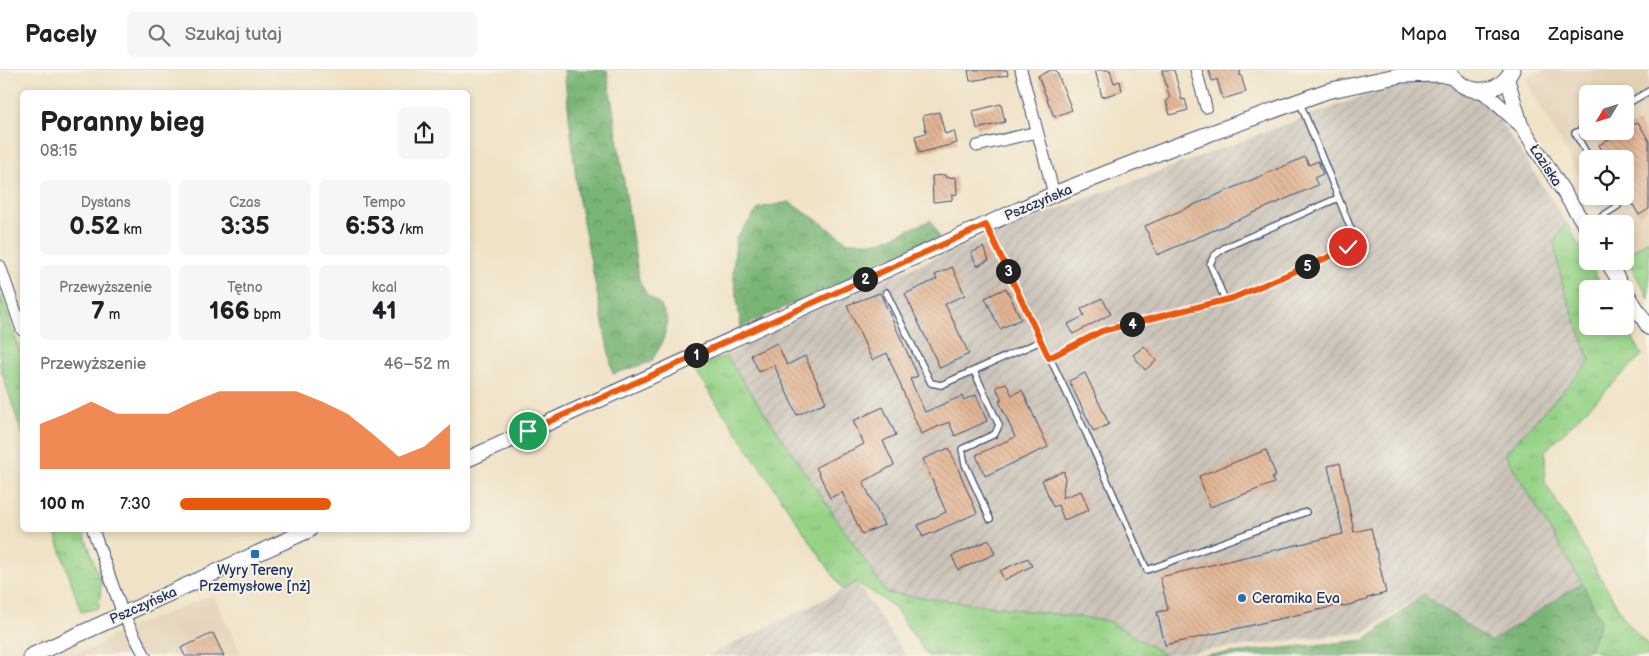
<!DOCTYPE html>
<html lang="pl">
<meta charset="utf-8">
<style>
body{margin:0;font-family:"Balsamiq Sans",sans-serif;background:#f6f6f6;color:#202124;height:100vh;display:flex;flex-direction:column;font-size:19px;white-space:nowrap}
*{box-sizing:border-box;margin:0}
p{font-size:16px;color:#757577}
.icon{flex:none;width:28px;height:28px;fill:none;stroke:currentColor;stroke-width:2;stroke-linecap:round;stroke-linejoin:round}
.map{position:relative;flex:1;overflow:hidden}
.sheet{position:absolute;left:20px;top:20px;width:450px;height:442px;display:flex;flex-direction:column;background:#fff;border-radius:8px;box-shadow:0 2px 8px #0003}
.sheet>*{flex:none}
.needle{width:32px;rotate:232deg}
.tools{position:absolute;left:1579px;top:15px;display:grid;gap:10px}
.tools a{display:grid;place-items:center;width:55px;height:55px;border-radius:8px;background:#fff;box-shadow:0 2px 8px #0003;font-size:25px}
.pin{position:absolute;display:grid;place-items:center;width:42px;height:42px;color:#fff;margin:-21px;border:2px solid #fff;border-radius:50%;box-shadow:0 1px 5px #0007}
.km{position:absolute;width:25px;height:25px;margin:-12px;border-radius:50%;background:#222;color:#fff;font-size:14px;line-height:25px;text-align:center}
.round{display:grid;place-items:center;flex:none;width:52px;height:52px;border-radius:8px;background:#f6f6f6}
.overview{display:flex;align-items:center;justify-content:space-between;height:85px;padding:0 20px}
h1{font-size:28px;font-weight:600;line-height:38px}
.stats{display:grid;grid-template-columns:repeat(3,1fr);gap:8px;height:85px;padding:5px 20px}
.stats div{display:grid;align-content:center;border-radius:8px;background:#f6f6f6;text-align:center}
.stats b{font-size:25px;font-weight:600}
.stats small{font-size:14px;font-weight:400}
.stats p{font-size:14px}
.chart{height:140px;padding:10px 20px}
.chart p{display:flex;justify-content:space-between}
.chart svg{width:100%;height:90px;margin-top:5px;fill:#ea580c;opacity:.7}
ul{padding:0 20px;list-style:none;font-size:16px}
li{display:grid;grid-template-columns:80px 60px 1fr;align-items:center;height:38px}
li i{height:12px;border-radius:6px;background:#ea580c}
header{display:flex;align-items:center;gap:30px;box-sizing:border-box;height:70px;padding:0 25px;background:#fff;border-bottom:1px solid #e0e0e0}
header strong{font-size:24px}
nav{display:flex;gap:28px;margin-inline-start:auto;font-size:18px}
.search{width:350px;height:45px;background:#f6f6f6;display:flex;align-items:center;gap:12px;box-sizing:border-box;padding:0 18px;border-radius:8px;color:#757577;font-size:19px}
.map>svg:first-child{display:block}
</style>
<header>
<strong>Pacely</strong>
<div class="search"><svg class="icon" aria-label="search" viewBox="0 0 24 24"><circle cx="10" cy="10" r="6"/><path d="M15 15l6 6"/></svg>Szukaj tutaj</div>
<nav><a>Mapa</a><a>Trasa</a><a>Zapisane</a></nav>
</header>
<div class="map">
<svg width="1649" height="586" viewBox="0 0 1649 586">
<defs>
<pattern id="industrial-furrows" width="10" height="10" patternUnits="userSpaceOnUse" patternTransform="scale(1.25)"><rect width="10" height="10" fill="#cbc3b8"/><path d="M-1 1l2-2M0 10L10 0M9 11l2-2" fill="none" stroke="#aea8a1"/></pattern>
<pattern id="grass-tufts" width="24" height="20" patternUnits="userSpaceOnUse" patternTransform="scale(1.25)"><rect width="24" height="20" fill="#97d387"/><path d="M3 7l-1-3M5 7V3M7 7l1-3M15 17l-1-3M17 17v-4M19 17l1-3" fill="none" stroke="#82b577"/></pattern>
<pattern id="forest-crowns" width="20" height="18" patternUnits="userSpaceOnUse" patternTransform="scale(1.25)"><rect width="20" height="18" fill="#79b574"/><path d="M2 6a3 3 0 1 1 6 0M12 15a3 3 0 1 1 6 0" fill="none" stroke="#629462"/></pattern>
<pattern id="building-back-hatch" width="6" height="6" patternUnits="userSpaceOnUse" patternTransform="scale(1.25)"><rect width="6" height="6" fill="#e2b492"/><path d="M-1 5l2 2M0 0l6 6M5-1l2 2" fill="none" stroke="#c19b80"/></pattern>
</defs>
<rect width="100%" height="100%" fill="#f7f3e8"/>
<filter id="ink" filterUnits="userSpaceOnUse"><feTurbulence type="fractalNoise" baseFrequency=".02" numOctaves="2"/><feDisplacementMap in="SourceGraphic" scale="10" xChannelSelector="R" yChannelSelector="G"/><feConvolveMatrix kernelMatrix="1 2 1 2 8 2 1 2 1" color-interpolation-filters="sRGB"/></filter>
<filter id="wash" filterUnits="userSpaceOnUse"><feTurbulence type="fractalNoise" baseFrequency=".0096" numOctaves="4" result="noise"/><feDisplacementMap in="SourceGraphic" scale="20" xChannelSelector="R" yChannelSelector="G"/><feGaussianBlur stdDeviation="1.12" result="paint"/><feColorMatrix in="noise" values="0 0 0 0 0 0 0 0 0 0 0 0 0 0 0 0 0 1.4 0 .05"/><feComposite in="paint" operator="in"/></filter>
<g filter="url(#wash)">
<rect width="100%" height="100%" fill="#f0e2c6"/>
<!-- built -->
<path fill="#e3d1b6" fill-rule="evenodd" d="M 1549,0 L 1649,0 L 1649,170 L 1625,186 L 1625,154 L 1607,154 L 1592,126 L 1625,126 L 1625,89 L 1588,89 L 1587,119 L 1524,7 ZM 1588,24 L 1625,24 L 1625,61 L 1588,61 Z
M 213,525 L 242,586 L 74,586 L 96,576 L 118,562 Z"/>
<!-- industrial -->
<path fill="url(#industrial-furrows)" d="M 1440,0 L 1456,0 L 1480,20 L 1566,152 L 1554,174 L 1563,217 L 1590,291 L 1505,384 L 1582,513 L 1491,572 L 1423,524 L 1366,562 L 1165,585 L 1109,551 L 887,523 L 726,286 L 803,244 L 999,161 L 1341,34 Z
M 856,512 L 906,586 L 708,586 L 843,520 Z"/>
<!-- grass -->
<path fill="url(#grass-tufts)" stroke="#598172" d="M 1566,152 L 1604,219 L 1588,219 L 1588,256 L 1625,256 L 1625,254 L 1642,285 L 1545,381 L 1545,412 L 1624,548 L 1649,577 L 1649,586 L 1610,586 L 1590,579 L 1601,551 L 1582,513 L 1505,384 L 1590,291 L 1563,217 L 1554,173 Z
M 1649,170 L 1649,229 L 1625,186 Z
M 0,222 L 22,287 L 22,364 L 0,296 Z
M 726,286 L 887,523 L 1109,551 L 1165,585 L 1158,586 L 928,586 L 893,536 L 856,512 L 843,520 L 693,298 Z
M 54,460 L 83,460 L 101,513 L 99,538 L 81,542 Z"/>
<!-- forest -->
<path fill="url(#forest-crowns)" stroke="#4a7269" d="M 564,0 L 607,0 L 639,210 L 647,225 L 660,234 L 668,251 L 662,273 L 651,292 L 613,304 L 578,126 Z
M 789,132 L 823,154 L 847,172 L 880,172 L 931,150 L 939,168 L 741,257 L 733,202 L 736,168 L 759,138 Z
M 1582,513 L 1601,551 L 1590,579 L 1579,586 L 1200,586 L 1366,570 L 1423,524 L 1491,572 Z"/>
<g id="blocks">
<!-- building -->
<path fill="url(#building-back-hatch)" d="M 968,0 L 1007,0 L 1008,5 L 970,11 Z
M 1051,0 L 1056,0 L 1072,40 L 1054,47 L 1038,6 Z
M 1095,0 L 1110,0 L 1114,13 L 1120,11 L 1122,21 L 1102,27 Z
M 1162,0 L 1174,0 L 1182,30 L 1185,29 L 1188,40 L 1170,45 L 1166,30 L 1170,29 Z
M 1209,0 L 1240,0 L 1240,6 L 1241,5 L 1246,22 L 1223,29 L 1217,9 L 1212,11 Z
M 1001,34 L 1005,52 L 977,59 L 973,41 Z
M 939,42 L 945,64 L 954,61 L 957,73 L 919,83 L 915,66 L 926,63 L 923,46 Z
M 1638,52 L 1649,71 L 1649,139 L 1639,145 L 1625,121 L 1625,89 L 1607,89 L 1599,75 L 1622,61 L 1625,61 L 1625,60 Z
M 1305,87 L 1309,95 L 1318,91 L 1323,104 L 1314,108 L 1318,115 L 1157,185 L 1145,156 Z
M 945,105 L 946,108 L 956,107 L 957,124 L 952,125 L 952,130 L 933,132 L 932,106 Z
M 983,177 L 989,190 L 977,196 L 971,183 Z
M 952,197 L 965,225 L 945,234 L 969,284 L 940,298 L 905,224 L 937,209 L 935,205 Z
M 1006,218 L 1021,249 L 1000,259 L 985,228 Z
M 880,223 L 918,306 L 910,309 L 925,342 L 962,326 L 963,330 L 976,325 L 987,351 L 955,366 L 949,352 L 921,364 L 887,283 L 872,290 L 847,235 Z
M 1102,228 L 1111,244 L 1073,264 L 1068,254 L 1084,246 L 1081,239 Z
M 777,273 L 787,295 L 805,286 L 826,332 L 797,345 L 774,295 L 759,302 L 751,285 Z
M 1144,276 L 1156,291 L 1145,300 L 1133,285 Z
M 1085,303 L 1109,354 L 1094,362 L 1069,311 Z
M 1006,313 L 1012,325 L 1022,320 L 1048,377 L 985,406 L 976,385 L 1015,367 L 999,331 L 1002,330 L 996,317 Z
M 883,337 L 896,365 L 883,371 L 894,395 L 863,412 L 884,455 L 862,464 L 842,422 L 830,428 L 816,397 L 864,374 L 853,351 Z
M 949,378 L 977,443 L 923,467 L 918,455 L 946,442 L 923,389 Z
M 1266,380 L 1276,406 L 1272,408 L 1274,413 L 1210,437 L 1199,406 Z
M 1340,393 L 1354,462 L 1371,458 L 1386,523 L 1367,528 L 1367,530 L 1341,537 L 1340,535 L 1165,575 L 1157,542 L 1168,540 L 1160,507 L 1343,464 L 1328,396 Z
M 1064,401 L 1065,409 L 1062,428 L 1081,421 L 1089,440 L 1064,450 L 1058,435 L 1053,437 L 1042,410 Z
M 989,470 L 995,484 L 958,500 L 952,486 Z
M 1028,488 L 1032,496 L 1004,510 L 1000,501 Z
M 213,563 L 224,586 L 185,586 L 181,578 Z"/>
</g>
</g>
<g filter="url(#ink)">
<use href="#blocks" fill-opacity="0" stroke="#3b4a6e" stroke-width="1"/>
<g fill="none" stroke-linecap="round" stroke-linejoin="round">
<defs>
<path id="service" d="M 1625,35 L 1649,21
M 1588,57 L 1575,63 L 1590,89
M 1590,154 L 1618,136 L 1612,126
M 986,155 L 1086,363 L 1147,500 L 1306,442
M 886,222 L 931,313 L 941,315 L 1041,271
M 1225,230 L 1210,194 L 1214,186 L 1224,178 L 1338,128
M 1049,288 L 1102,261 L 1233,228 L 1331,186 L 1348,177 L 1355,169 L 1300,33
M 974,301 L 999,355 L 995,364 L 962,379 L 965,394 L 990,449"/>
<path id="minor" d="M 1021,0 L 1054,124
M 1196,0 L 1206,37
M 977,76 L 1037,62
M 0,196 L 22,260
M 93,460 L 123,544 L 145,586"/>
<path id="tertiary" d="M 1507,8 L 1521,55
M 1483,21 L 1521,55 L 1588,160
M 1607,191 L 1624,219
M 1625,220 L 1649,258"/>
<path id="secondary" d="M 1448,0 C 1462,26 1498,28 1512,0
M 468,389 L 1054,124 L 1181,74 L 1327,21 L 1401,5 L 1441,4 L 1452,7
M 31,586 L 309,460"/>
</defs>
<!-- service casing -->
<use href="#service" stroke="#3b4a6e" stroke-width="8"/>
<!-- minor casing -->
<use href="#minor" stroke="#3b4a6e" stroke-width="13"/>
<!-- tertiary casing -->
<use href="#tertiary" stroke="#3b4a6e" stroke-width="16"/>
<!-- secondary casing -->
<use href="#secondary" stroke="#3b4a6e" stroke-width="17"/>
<!-- service -->
<use href="#service" stroke="#fff" stroke-width="5.5"/>
<!-- minor -->
<use href="#minor" stroke="#fff" stroke-width="11"/>
<!-- tertiary -->
<use href="#tertiary" stroke="#fff" stroke-width="14"/>
<!-- secondary -->
<use href="#secondary" stroke="#fff" stroke-width="15"/>
</g>
</g>
<g fill="none" stroke-linecap="round" stroke-linejoin="round" filter="url(#ink)">
<defs>
<path id="route" d="M 528,361 L 986,155 L 1049,288 L 1102,261 L 1233,228 L 1331,186 L 1348,177"/>
</defs>
<!-- route casing -->
<use href="#route" stroke="#fff" stroke-width="10"/>
<!-- route -->
<use href="#route" stroke="#ea580c" stroke-width="6"/>
</g>
<!-- markers -->
<g fill="#1f6fb2" stroke="#f7f3e8" stroke-width="2">
<rect x="250" y="479" width="10" height="10" rx="2.5"/>
<circle cx="1242" cy="528" r="5"/>
</g>
<g text-anchor="middle" stroke-width="4" stroke-linejoin="round" paint-order="stroke">
<!-- street labels -->
<g font-size="14" fill="#1b2f5e" stroke="#f7f3e8">
<text transform="translate(1546 95) rotate(57)" y="5">Łaziska</text>
<text transform="translate(1038 132) rotate(-23)" y="5">Pszczyńska</text>
<text transform="translate(143 535) rotate(-24)" y="5">Pszczyńska</text>
</g>
<!-- poi labels -->
<g font-size="14" fill="#1b2f5e" stroke="#f7f3e8">
<text x="255" y="505">Wyry Tereny<tspan x="255" dy="16">Przemysłowe [nż]</tspan></text>
<text x="1252" y="533" text-anchor="start">Ceramika Eva</text>
</g>
</g>
</svg>
<div class="tools">
<a><svg class="needle" viewBox="-14 -14 28 28"><path d="M0-13l5 13h-10z" fill="#e53935"/><path d="M0 13l5-13h-10z" fill="#757577"/></svg></a>
<a><svg class="icon" aria-label="locate" viewBox="0 0 24 24"><circle cx="12" cy="12" r="6"/><path d="M12 2v4M12 18v4M2 12h4M18 12h4"/></svg></a>
<a>+</a>
<a>−</a>
</div>
<div class="pin" style="left:528px;top:361px;background:#1e9e55"><svg class="icon" aria-label="arrive" viewBox="0 0 24 24"><path d="M6 21V4h12l-3 4 3 4H6"/></svg></div>
<div class="pin" style="left:1348px;top:177px;background:#d93025"><svg class="icon" aria-label="check" viewBox="0 0 24 24"><path d="M5 12l5 5 9-10"/></svg></div>
<b class="km" style="left:696px;top:285px">1</b>
<b class="km" style="left:865px;top:209px">2</b>
<b class="km" style="left:1008px;top:201px">3</b>
<b class="km" style="left:1132px;top:254px">4</b>
<b class="km" style="left:1307px;top:196px">5</b>
<section class="sheet">
<div class="overview"><div><h1>Poranny bieg</h1><p>08:15</p></div><a class="round"><svg class="icon" aria-label="share" viewBox="0 0 24 24"><path d="M12 15V3M7 8l5-5 5 5M5 13v7h14v-7"/></svg></a></div>
<div class="stats">
<div><p>Dystans</p><b>0.52<small> km</small></b></div>
<div><p>Czas</p><b>3:35</b></div>
<div><p>Tempo</p><b>6:53<small> /km</small></b></div>
</div>
<div class="stats">
<div><p>Przewyższenie</p><b>7<small> m</small></b></div>
<div><p>Tętno</p><b>166<small> bpm</small></b></div>
<div><p>kcal</p><b>41</b></div>
</div>
<div class="chart"><p><span>Przewyższenie</span>46–52 m</p>
<svg viewBox="0 0 160 44" preserveAspectRatio="none"><path d="M0 44V22L10 17L20 11L30 17L40 17L50 17L60 11L70 6L80 6L90 6L100 6L110 11L120 17L130 27L140 38L150 33L160 22V44z"/></svg>
</div>
<ul>
<li><b>100 m</b>7:30<i style="width:56%"></i></li>
</ul>
</section>
</div>
